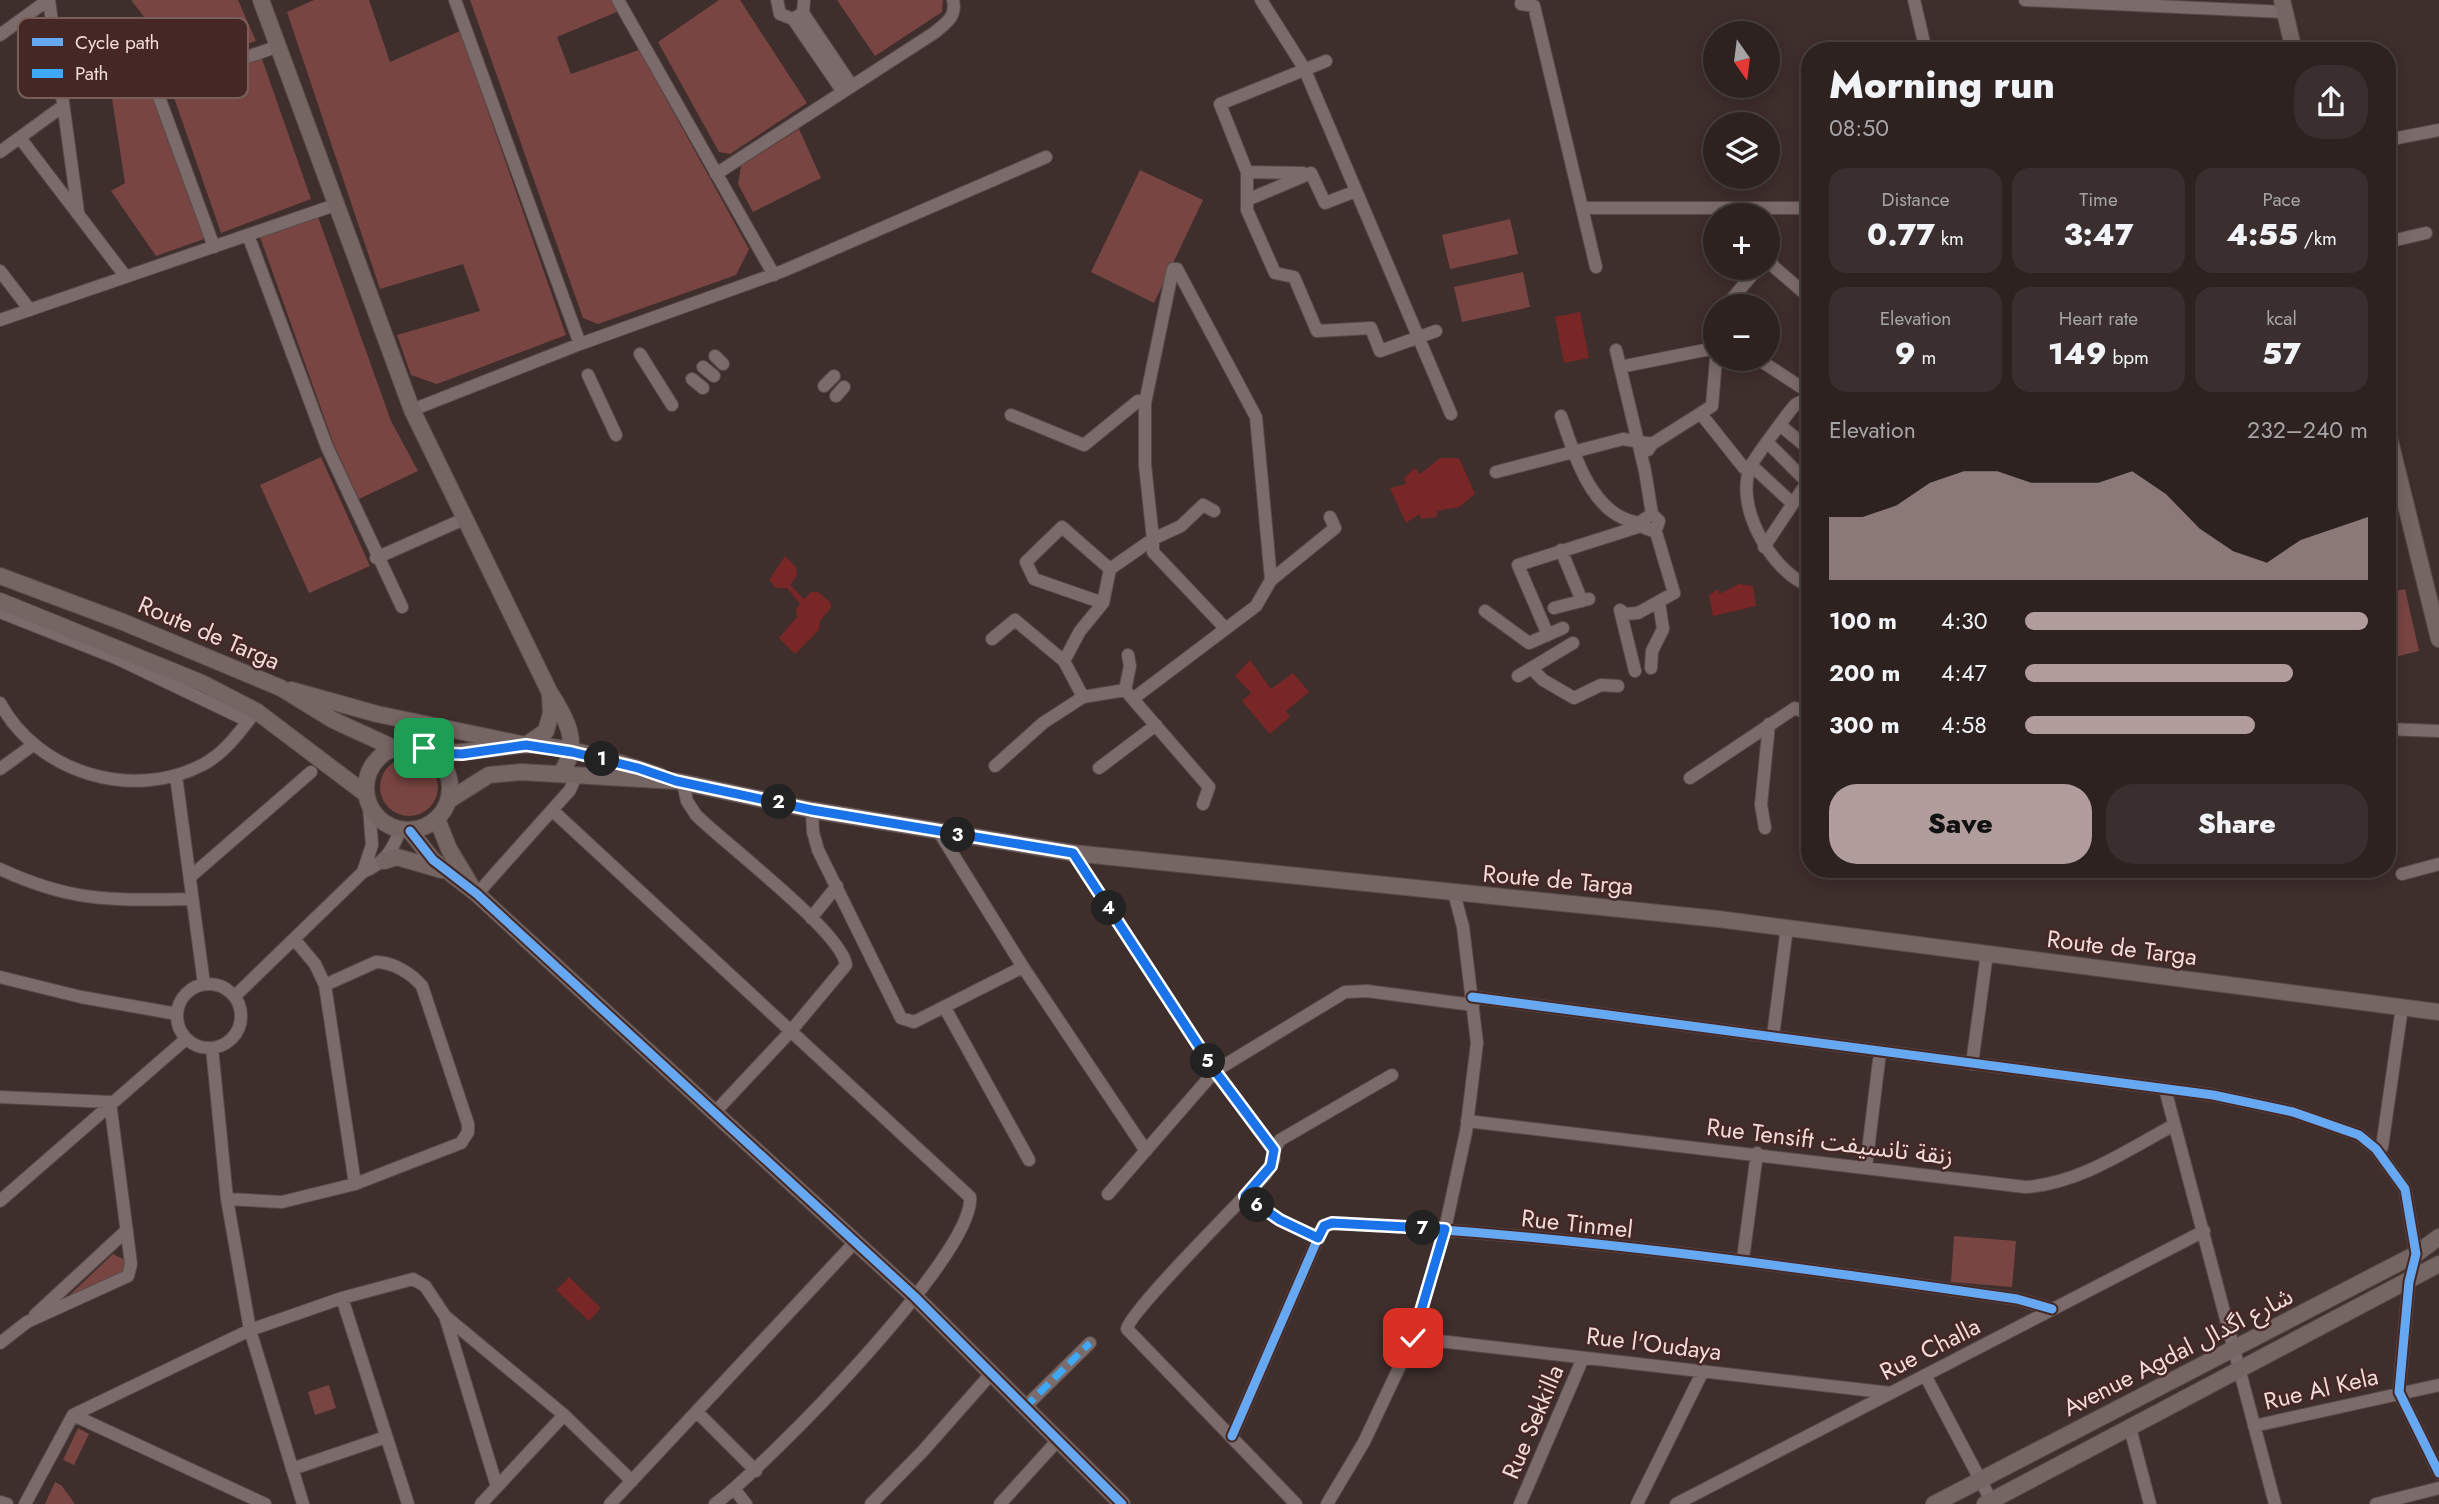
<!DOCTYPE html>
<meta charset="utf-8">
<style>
body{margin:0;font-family:Jost,"Noto Sans Arabic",sans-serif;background:#3a2f2e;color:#f1f3f6;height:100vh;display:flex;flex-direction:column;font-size:26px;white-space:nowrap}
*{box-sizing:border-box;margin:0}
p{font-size:23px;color:#a7a4a5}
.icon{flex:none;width:38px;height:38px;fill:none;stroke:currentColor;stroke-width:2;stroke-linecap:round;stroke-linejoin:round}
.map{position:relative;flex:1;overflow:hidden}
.drawer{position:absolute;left:1801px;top:42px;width:595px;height:836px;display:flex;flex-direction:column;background:#2e2221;border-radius:28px;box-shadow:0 4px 18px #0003,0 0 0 2px #493f3f}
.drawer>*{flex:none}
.needle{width:46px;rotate:166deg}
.fabs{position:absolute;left:1703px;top:21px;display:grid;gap:14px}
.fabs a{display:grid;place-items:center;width:77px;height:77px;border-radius:50%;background:#2e2221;box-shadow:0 4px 18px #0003,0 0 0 2px #493f3f;font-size:35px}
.pin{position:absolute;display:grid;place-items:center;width:60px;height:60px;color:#fff;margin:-30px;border-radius:14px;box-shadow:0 4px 10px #0006}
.km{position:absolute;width:35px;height:35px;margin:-18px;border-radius:50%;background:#222;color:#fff;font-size:19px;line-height:35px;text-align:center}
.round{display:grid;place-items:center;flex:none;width:74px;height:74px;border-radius:28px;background:#3a2f2e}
.head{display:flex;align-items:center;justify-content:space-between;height:119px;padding:0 28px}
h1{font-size:38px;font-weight:800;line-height:52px}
.stats{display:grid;grid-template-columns:repeat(3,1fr);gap:10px;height:119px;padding:7px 28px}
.stats div{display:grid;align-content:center;border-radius:18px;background:#3a2f2e;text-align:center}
.stats b{font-size:30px;font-weight:800}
.stats small{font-size:19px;font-weight:400}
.stats p{font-size:19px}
.chart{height:196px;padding:14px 28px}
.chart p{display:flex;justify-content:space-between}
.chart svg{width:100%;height:126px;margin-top:7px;fill:#b19e9c;opacity:.7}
.action{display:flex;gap:14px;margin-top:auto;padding:14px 28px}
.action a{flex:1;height:80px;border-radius:28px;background:#b19e9c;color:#111;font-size:28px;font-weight:800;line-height:80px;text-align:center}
.action a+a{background:#3a2f2e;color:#f1f3f6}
ul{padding:0 28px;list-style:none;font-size:23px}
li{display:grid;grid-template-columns:112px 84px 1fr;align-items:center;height:52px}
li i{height:18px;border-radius:9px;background:#b19e9c}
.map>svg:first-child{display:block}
</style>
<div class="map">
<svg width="2439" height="1504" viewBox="0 0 2439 1504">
<rect width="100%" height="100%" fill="#3e2e2c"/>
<!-- green -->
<path fill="#794542" d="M 131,0 L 238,0 L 256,41 L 149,78 L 204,239 L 156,256 L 111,191 L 125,183 L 106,60 L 151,26 Z
M 314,0 L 369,0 L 390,62 L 460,31 L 566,335 L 437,384 L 411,375 L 397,335 L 480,311 L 463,264 L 380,289 L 287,12 Z
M 470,0 L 613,0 L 619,11 L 557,37 L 571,74 L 639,50 L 749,249 L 736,275 L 598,324 L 583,318 Z
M 719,0 L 740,0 L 807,103 L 730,154 L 719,152 L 658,42 Z
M 837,0 L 943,0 L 942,12 L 875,56 Z
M 261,56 L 311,199 L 221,233 L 170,86 Z
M 799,129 L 821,178 L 753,212 L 738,184 L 741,166 Z
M 1140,170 L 1203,200 L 1154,303 L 1091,272 Z
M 317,214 L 391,421 L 418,471 L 359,499 L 334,445 L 259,234 Z
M 1510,219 L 1518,254 L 1450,269 L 1442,235 Z
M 1523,272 L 1530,307 L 1462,322 L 1454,287 Z
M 321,457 L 370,566 L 309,593 L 260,485 Z
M 2405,589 L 2419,651 L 2387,659 L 2387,593 Z
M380 787a29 29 0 1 1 58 0a29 29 0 1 1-58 0Z
M 1954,1236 L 2016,1241 L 2012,1287 L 1951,1282 Z
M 113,1254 L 127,1261 L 126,1275 L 58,1306 Z
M 329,1385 L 336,1408 L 315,1415 L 308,1392 Z
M 78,1428 L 89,1434 L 74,1465 L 63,1460 Z
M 55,1482 L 61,1485 L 75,1504 L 45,1504 Z"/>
<!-- water -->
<path fill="#792726" d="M 1580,312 L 1589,358 L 1564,363 L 1555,317 Z
M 1440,458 L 1459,458 L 1475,494 L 1459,507 L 1437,511 L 1437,517 L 1421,519 L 1419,514 L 1406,523 L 1390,488 L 1406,484 L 1404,478 L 1415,468 L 1420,474 Z
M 785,556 L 796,567 L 797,576 L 790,585 L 804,599 L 811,592 L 818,592 L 830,602 L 831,608 L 820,621 L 819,630 L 795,654 L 779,638 L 797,617 L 796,609 L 800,604 L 787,588 L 776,588 L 769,580 Z
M 1739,584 L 1753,586 L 1756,606 L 1713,616 L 1709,595 L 1718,589 L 1719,594 Z
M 1250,660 L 1271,689 L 1293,673 L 1309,692 L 1286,711 L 1290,717 L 1270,734 L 1242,701 L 1251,693 L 1235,676 Z
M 569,1277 L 601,1308 L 589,1321 L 556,1290 Z"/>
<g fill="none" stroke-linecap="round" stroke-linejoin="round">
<defs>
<path id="street" d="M 49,0 L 78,212
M 455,0 L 580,344
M 618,0 L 774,275
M 777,0 L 780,14 L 793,19 L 803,13 L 804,0
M 1261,0 L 1304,68 L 1451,414
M 1522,0 L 1521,4 L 1534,6 L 1596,267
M 1914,0 L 1926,51
M 2025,0 L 2285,12
M 803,13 L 852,86
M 793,19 L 843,92
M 0,35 L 48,0
M 1326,61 L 1220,104 L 1247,172 L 1247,200 L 1311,173 L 1325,203 L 1356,191
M 20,138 L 126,277
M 2387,140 L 2439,130
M 0,152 L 63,106
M 1247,172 L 1303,173
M 716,174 L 934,33 C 946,23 957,17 953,0
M 1247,200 L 1247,210 L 1275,273 L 1294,277 L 1317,331 L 1371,328 L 1380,351 L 1436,331
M 1583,208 L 1810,208
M 248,235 L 327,447 L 402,607
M 2387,242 L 2426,233
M 214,247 L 159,97 L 160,87 L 279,46
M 1768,256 L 1774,267 L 1810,298
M 0,271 L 30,310
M 1726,306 L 1752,275 L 1762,268
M 0,320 L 335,205
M 1616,350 L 1645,471 L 1652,514 L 1659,521 L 1657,527 L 1650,530 L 1645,528 L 1643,520 L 1652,514
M 640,354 L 672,405
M 715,356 L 723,364
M 1758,359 L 1810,393
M 703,367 L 714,376
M 1620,367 L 1715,348
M 588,375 L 616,435
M 692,379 L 703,388
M 824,386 L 834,376
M 836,396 L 844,387
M 1810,397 C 1805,400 1799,402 1795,405 C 1791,409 1753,460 1751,466 C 1733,505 1772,573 1810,586
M 1145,403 L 1171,278 L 1173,269 L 1177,269 L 1256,417 L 1271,580
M 412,410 L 580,344 L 783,271 L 1046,157
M 1701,414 L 1744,468 L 1751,465 L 1792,503
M 1011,415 L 1084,445 L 1138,401 L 1145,403 L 1145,465 L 1153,539 L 1110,569 L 1103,603 L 1080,631 L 1064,661 L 1083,697
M 1561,416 C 1575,455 1592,520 1643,523
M 1780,425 L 1810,450
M 1768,443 L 1807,482
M 1648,450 L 1652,444 L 1712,406 L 1716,359
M 1496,472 L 1623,439 L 1652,444
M 1214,511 L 1203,505 L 1181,526 L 1153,539 L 1153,552 L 1225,628
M 1764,547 L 1810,478
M 1561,550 L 1582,601
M 376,558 L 464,519
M 1103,603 L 1034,579 L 1026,562 L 1062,527 L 1110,569
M 1554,608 L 1589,599
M 1620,610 L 1625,614 L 1638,613 L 1674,593 L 1655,529
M 1620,610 L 1635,671
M 1485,611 L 1529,643 L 1563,628
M 0,612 L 116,658 L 248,721
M 1548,635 L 1518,565 L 1644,525
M 992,639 L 1015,620 L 1064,661
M 1128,655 L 1130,666 L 1125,690 L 1209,787 L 1203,804
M 1531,668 L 1543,680 L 1574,698 L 1601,685 L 1618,686
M 1651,668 L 1652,651 L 1663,629 L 1659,602
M 1518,676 L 1573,643
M 1134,698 L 1256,606 L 1271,580 L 1335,528 L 1330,517
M 0,703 C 38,773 133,802 204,764 C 226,752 241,730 256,711
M 2387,729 L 2439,731
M 995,766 L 1043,723 L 1083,697 L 1125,690
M 1099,768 L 1156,725
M 0,769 L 33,745
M 176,776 L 204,984
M 1690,778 L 1795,708 L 1810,715
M 683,783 L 687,801 L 696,815 C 724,843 842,932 846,965 L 790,1032 L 716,1111
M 552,810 L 970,1197 C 976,1253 765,1467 715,1504
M 812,810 L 813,832 L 818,850 L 901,1018 L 914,1022 L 1023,967
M 1765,828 L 1761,805 L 1769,724
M 939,832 L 1023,967 L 1146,1151
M 1073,853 L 1215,1071 L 1274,1150 L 1274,1159 L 1266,1174 C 1246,1196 1129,1312 1127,1329 L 1296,1504
M 0,869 C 73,903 113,900 192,899
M 363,872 C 384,863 392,852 400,830
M 2402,874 L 2439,864
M 190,877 L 311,772
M 477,894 L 570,790 L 576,776
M 811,918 L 837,886
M 294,939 L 315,964 L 325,985 L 355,1184
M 0,977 L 81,997 L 177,1014
M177 1016a32 32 0 1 1 64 0a32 32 0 1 1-64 0Z
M 235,996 L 363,872 L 372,845 L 369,807
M 1472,997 L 2213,1095 L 2293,1112 L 2359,1135 L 2376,1149 L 2405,1189 L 2416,1254 L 2409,1282 L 2399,1392 L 2439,1473
M 945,1008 L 1029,1160
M 1773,1036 L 1787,927
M 212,1048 L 227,1199 L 250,1330 L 303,1504
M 1972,1064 L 1987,953
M 2165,1089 L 2275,1504
M 0,1097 L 110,1102 L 131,1264 L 128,1276 L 27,1322 L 0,1343
M 1467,1121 L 2025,1187 C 2079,1184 2127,1150 2174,1125
M 2382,1147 L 2402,1007
M 1274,1150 L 1280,1140 L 1392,1075
M 1866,1167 L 1880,1052
M 1108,1194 L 1215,1071 L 1345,992 L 1367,991 L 1473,1005
M 1245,1196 L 1280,1220 L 1318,1238
M 227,1199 L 282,1202 L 355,1184 L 461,1143 L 468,1132 L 468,1124 L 422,986 C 412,974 393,962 376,962 L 325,985
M 0,1201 L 186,1039
M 1743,1259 L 1757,1153
M 342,1298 L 408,1504
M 35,1315 L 127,1230
M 445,1316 L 497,1487
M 1413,1338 L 1891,1393
M 1925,1375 L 1993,1504
M 1024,1408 L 1090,1343
M 697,1412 L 756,1471
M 73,1415 L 265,1504
M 2254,1426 L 2439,1385
M 2130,1428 L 2150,1504
M 1232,1436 L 1318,1238 L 1324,1226 L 1332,1223 C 1562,1234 1789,1266 2017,1299 L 2052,1309
M 292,1469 L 386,1437
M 735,1490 L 746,1504
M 0,1502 L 7,1504
M 25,1504 L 73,1415 L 250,1330 L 342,1298 L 413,1279 L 425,1286 L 445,1316 L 564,1415 L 632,1481
M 481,1504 L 564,1415
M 610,1504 L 856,1241
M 871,1504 L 922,1452 L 990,1375
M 1000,1504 L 1058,1440
M 1327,1504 L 1364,1442 L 1413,1338 L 1445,1229 L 1466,1132 L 1477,1043 L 1463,927 L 1454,893
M 1520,1504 L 1583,1358
M 1637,1504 L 1703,1371
M 1676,1504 L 2204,1231
M 2376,1504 L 2439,1488"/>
<path id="secondary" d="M 261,0 L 412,410 L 550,693 C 567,719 582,746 560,774
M 2282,0 L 2294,51
M 2387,429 L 2439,639
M 0,576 L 123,622 L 281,688 L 333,720 L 394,748
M 0,601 L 202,683 L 256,711 L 366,794
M 291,690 L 377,714 L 526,745 L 546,731 L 551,713 L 550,695
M366 788a42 42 0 1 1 84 0a42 42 0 1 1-84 0Z
M 432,753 C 464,754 492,748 523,745 C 558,743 626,764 660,776
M 449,800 L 489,775 L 521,772 L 676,781 L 812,810 L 1073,853 L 1718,919 L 2439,1012
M 437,819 L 449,849 L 470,884
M 410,831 L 433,860 L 477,894 L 914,1296 L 1122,1504
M 384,861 L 397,857 L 442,870
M 1934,1504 L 2416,1254 L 2439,1237
M 1985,1504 L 2439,1264"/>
</defs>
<!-- street casing -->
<use href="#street" stroke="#594b49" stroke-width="14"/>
<!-- secondary casing -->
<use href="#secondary" stroke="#594b49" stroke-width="18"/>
<!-- street -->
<use href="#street" stroke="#7b6c6b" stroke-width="12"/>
<!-- secondary -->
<use href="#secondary" stroke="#756563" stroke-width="16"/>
<!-- quiet -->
<path stroke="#3fa9f5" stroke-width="7" stroke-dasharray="14 7" stroke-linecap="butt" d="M 1024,1408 L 1090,1343"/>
<defs>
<path id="cycleway" d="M 410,831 L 433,860 L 477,894 L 914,1296 L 1122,1504
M 1472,997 L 2213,1095 L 2293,1112 L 2359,1135 L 2376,1149 L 2405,1189 L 2416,1254 L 2409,1282 L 2399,1392 L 2439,1473
M 1232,1436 L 1318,1238 L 1324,1226 L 1332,1223 C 1562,1234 1789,1266 2017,1299 L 2052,1309"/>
</defs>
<!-- cycleway casing -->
<use href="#cycleway" stroke="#452825" stroke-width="13"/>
<!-- cycleway -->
<use href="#cycleway" stroke="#66a8f1" stroke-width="9"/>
</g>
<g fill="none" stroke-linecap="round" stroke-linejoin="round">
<defs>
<path id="route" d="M 424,748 L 432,753 L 462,754 L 526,745 L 572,752 L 638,768 L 676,781 L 812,810 L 1073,853 L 1215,1071 L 1274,1150 L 1271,1166 L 1245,1196 L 1280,1220 L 1318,1238 L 1324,1226 L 1332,1223 L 1445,1229 L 1413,1338"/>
</defs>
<!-- route casing -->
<use href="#route" stroke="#fff" stroke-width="14"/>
<!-- route -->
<use href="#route" stroke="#1a73e8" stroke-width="9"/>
</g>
<g text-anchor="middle" stroke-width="5" stroke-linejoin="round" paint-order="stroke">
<!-- street labels -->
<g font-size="24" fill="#efdbd9" stroke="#452825">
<text transform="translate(209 633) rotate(23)" y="8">Route de Targa</text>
<text transform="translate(1558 880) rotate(5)" y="8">Route de Targa</text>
<text transform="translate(2122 948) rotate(7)" y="8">Route de Targa</text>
<text transform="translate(1830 1142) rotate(7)" y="8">Rue Tensift زنقة تانسيفت</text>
<text transform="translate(1577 1224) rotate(6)" y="8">Rue Tinmel</text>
<text transform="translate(1654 1344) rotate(7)" y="8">Rue l'Oudaya</text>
<text transform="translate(1930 1349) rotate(-27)" y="8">Rue Challa</text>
<text transform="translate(2178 1352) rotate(-27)" y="8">Avenue Agdal شارع اگدال</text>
<text transform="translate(2321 1389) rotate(-13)" y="8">Rue Al Kela</text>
<text transform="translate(1533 1422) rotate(-67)" y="8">Rue Sekkilla</text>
</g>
</g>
<!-- legend -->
<rect x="18" y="18" width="230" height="80" rx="10" fill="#452825" stroke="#785e5b" stroke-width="2"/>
<rect x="32" y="38" width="31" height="8" fill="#66a8f1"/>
<rect x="32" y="69" width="31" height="9" fill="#3fa9f5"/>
<g font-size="19" fill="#efdbd9">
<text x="75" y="49">Cycle path</text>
<text x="75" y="80">Path</text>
</g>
</svg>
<div class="fabs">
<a><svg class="needle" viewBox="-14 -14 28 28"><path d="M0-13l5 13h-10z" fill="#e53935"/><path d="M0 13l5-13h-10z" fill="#a7a4a5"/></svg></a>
<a><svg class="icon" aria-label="layers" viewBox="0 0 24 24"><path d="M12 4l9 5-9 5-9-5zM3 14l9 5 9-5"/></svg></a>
<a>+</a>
<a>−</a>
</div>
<div class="pin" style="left:424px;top:748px;background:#1e9e55"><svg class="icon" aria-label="arrive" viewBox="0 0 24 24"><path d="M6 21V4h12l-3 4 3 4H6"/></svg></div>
<div class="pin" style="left:1413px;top:1338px;background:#d93025"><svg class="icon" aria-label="check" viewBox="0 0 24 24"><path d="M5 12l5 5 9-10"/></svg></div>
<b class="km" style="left:602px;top:759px">1</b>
<b class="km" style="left:779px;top:802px">2</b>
<b class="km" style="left:958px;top:835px">3</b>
<b class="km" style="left:1109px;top:908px">4</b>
<b class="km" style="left:1208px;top:1061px">5</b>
<b class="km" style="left:1257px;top:1205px">6</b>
<b class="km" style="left:1423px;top:1228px">7</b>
<section class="drawer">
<div class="head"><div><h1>Morning run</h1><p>08:50</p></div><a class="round"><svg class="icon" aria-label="share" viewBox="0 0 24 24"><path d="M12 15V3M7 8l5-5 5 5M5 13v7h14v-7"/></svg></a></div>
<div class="stats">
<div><p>Distance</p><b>0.77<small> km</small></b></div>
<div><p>Time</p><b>3:47</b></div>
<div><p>Pace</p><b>4:55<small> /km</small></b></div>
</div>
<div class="stats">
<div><p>Elevation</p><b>9<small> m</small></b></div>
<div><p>Heart rate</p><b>149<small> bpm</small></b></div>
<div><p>kcal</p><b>57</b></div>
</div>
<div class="chart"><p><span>Elevation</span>232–240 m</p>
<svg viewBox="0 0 160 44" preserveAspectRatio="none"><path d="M0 44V22L10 22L20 18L30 10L40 6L50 6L60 10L70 10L80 10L90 6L100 14L110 26L120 34L130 38L140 30L150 26L160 22V44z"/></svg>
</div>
<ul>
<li><b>100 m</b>4:30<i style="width:100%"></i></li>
<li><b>200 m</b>4:47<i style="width:78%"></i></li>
<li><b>300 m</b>4:58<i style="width:67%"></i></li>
</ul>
<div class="action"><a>Save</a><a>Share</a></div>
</section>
</div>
